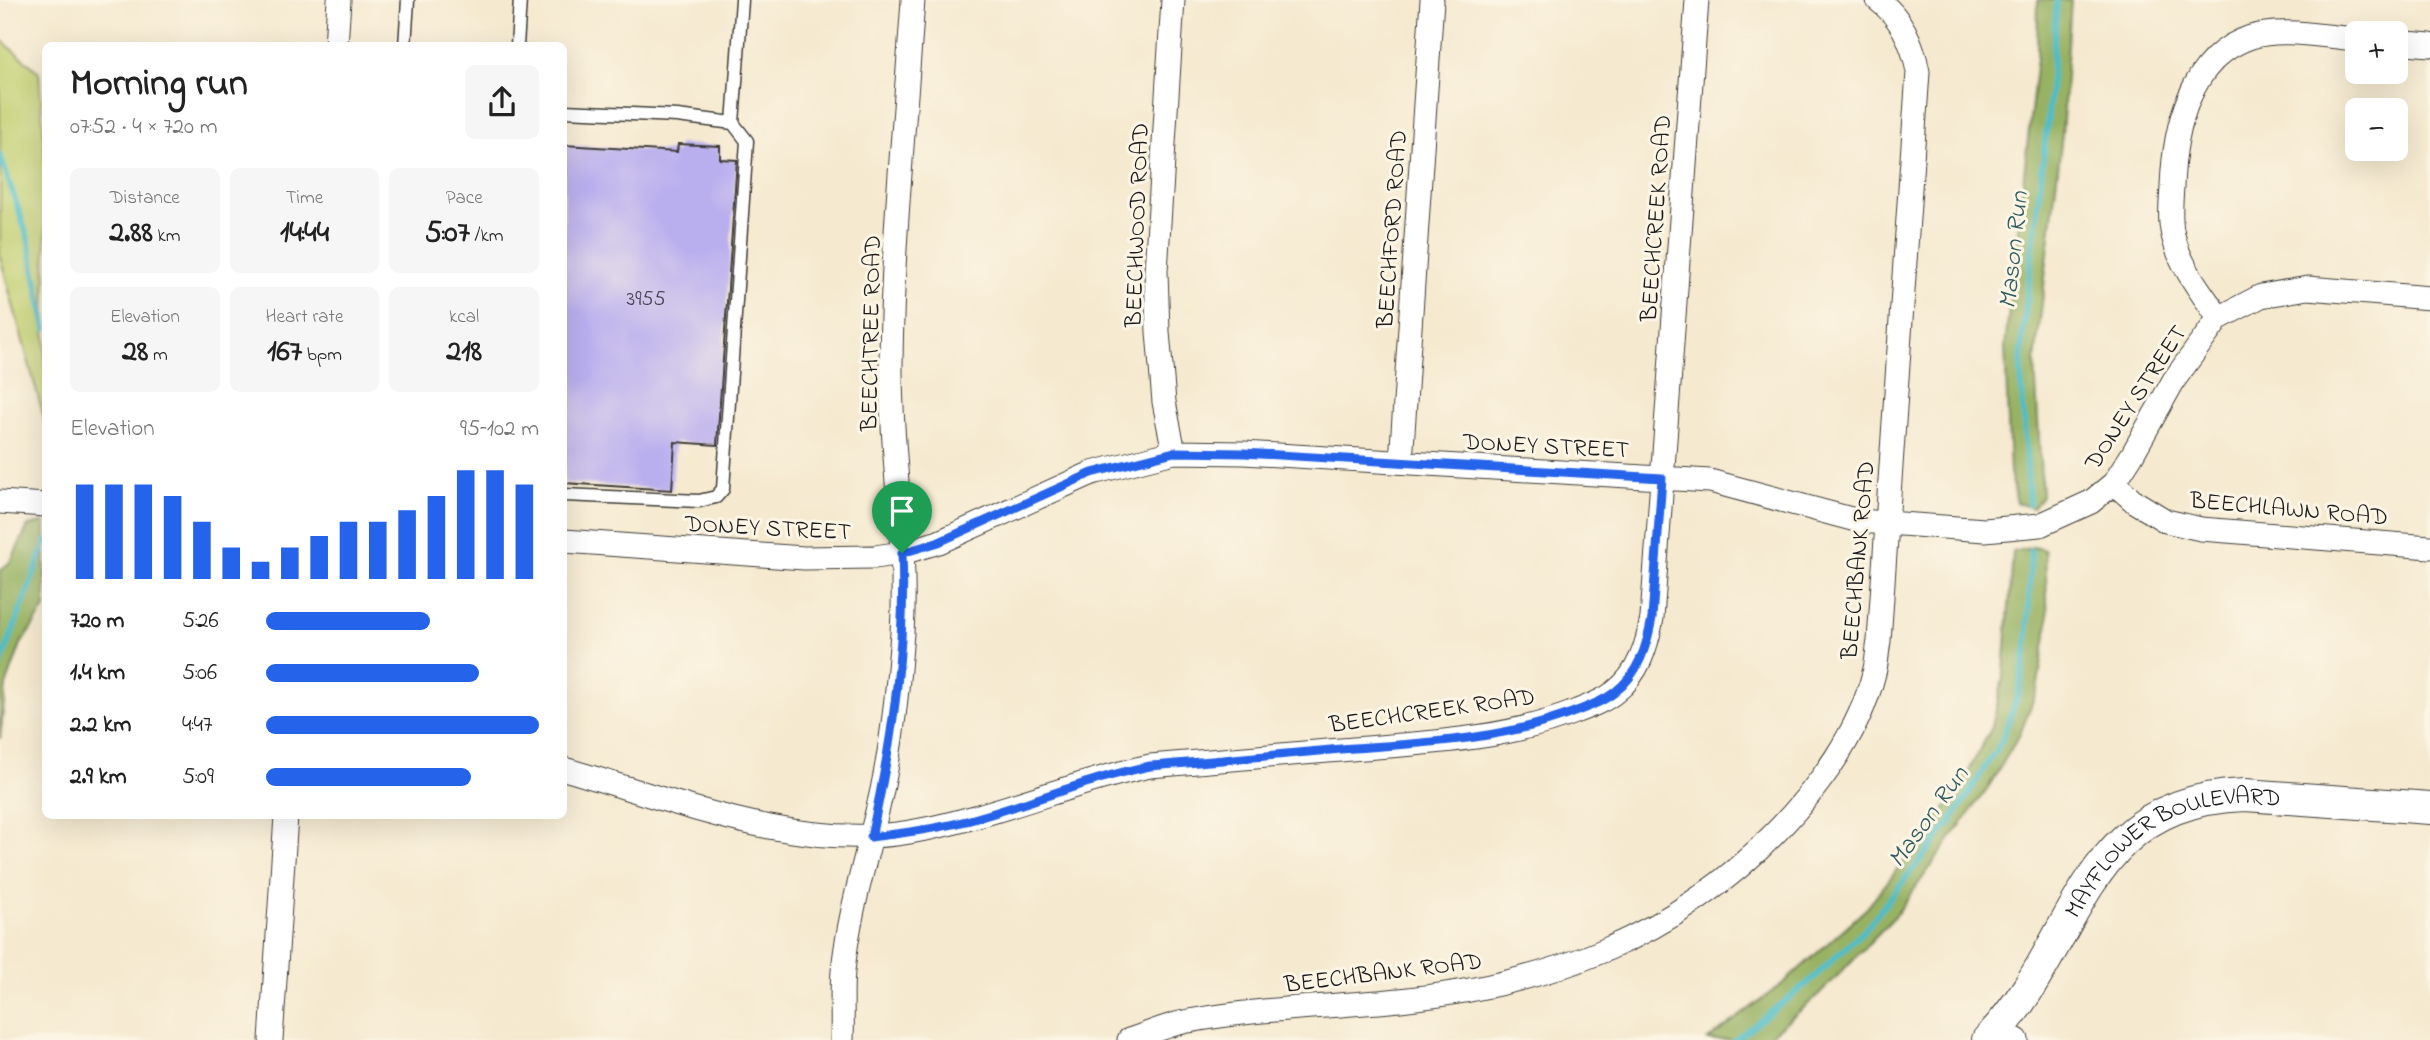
<!DOCTYPE html>
<meta charset="utf-8">
<style>
body{margin:0;font-family:"Indie Flower",sans-serif;background:#f6f6f6;color:#222;height:100vh;display:flex;flex-direction:column;font-size:26px;white-space:nowrap}
*{box-sizing:border-box;margin:0}
p{font-size:23px;color:#767676}
.icon{flex:none;width:38px;height:38px;fill:none;stroke:currentColor;stroke-width:2;stroke-linecap:round;stroke-linejoin:round}
.map{position:relative;flex:1;overflow:hidden}
.side{position:absolute;left:42px;top:42px;width:525px;height:777px;display:flex;flex-direction:column;background:#fff;border-radius:10px;box-shadow:0 7px 28px #0002}
.side>*{flex:none}
.fabs{position:absolute;left:2345px;top:21px;display:grid;gap:14px}
.fabs a{display:grid;place-items:center;width:63px;height:63px;border-radius:10px;background:#fff;box-shadow:0 7px 28px #0002;font-size:35px}
.pin{position:absolute;display:grid;place-items:center;width:60px;height:60px;color:#fff;margin:-72px -30px;border-radius:50% 50% 50% 0;rotate:-45deg;box-shadow:0 0 7px #0007}
.pin .icon{rotate:45deg}
.round{display:grid;place-items:center;flex:none;width:74px;height:74px;border-radius:10px;background:#f6f6f6}
.head{display:flex;align-items:center;justify-content:space-between;height:119px;padding:0 28px}
h1{font-size:38px;font-weight:800;line-height:52px}
.stats{display:grid;grid-template-columns:repeat(3,1fr);gap:10px;height:119px;padding:7px 28px}
.stats div{display:grid;align-content:center;border-radius:10px;background:#f6f6f6;text-align:center}
.stats b{font-size:30px;font-weight:800}
.stats small{font-size:19px;font-weight:400}
.stats p{font-size:19px}
.chart{height:196px;padding:14px 28px}
.chart p{display:flex;justify-content:space-between}
.chart svg{width:100%;height:126px;margin-top:7px;stroke:#2563eb;stroke-width:6}
ul{padding:0 28px;list-style:none;font-size:23px}
li{display:grid;grid-template-columns:112px 84px 1fr;align-items:center;height:52px}
li i{height:18px;border-radius:9px;background:#2563eb}
.map>svg:first-child{display:block}
</style>
<div class="map">
<svg width="2430" height="1040" viewBox="0 0 2430 1040">
<rect width="100%" height="100%" fill="#fcf5e5"/>
<filter id="ink" filterUnits="userSpaceOnUse"><feTurbulence type="fractalNoise" baseFrequency=".0143" numOctaves="2"/><feDisplacementMap in="SourceGraphic" scale="14" xChannelSelector="R" yChannelSelector="G"/><feConvolveMatrix kernelMatrix="1 2 1 2 8 2 1 2 1" color-interpolation-filters="sRGB"/></filter>
<filter id="wash" filterUnits="userSpaceOnUse"><feTurbulence type="fractalNoise" baseFrequency=".00686" numOctaves="4" result="noise"/><feDisplacementMap in="SourceGraphic" scale="28" xChannelSelector="R" yChannelSelector="G"/><feGaussianBlur stdDeviation="1.57" result="paint"/><feColorMatrix in="noise" values="0 0 0 0 0 0 0 0 0 0 0 0 0 0 0 0 0 1.4 0 .05"/><feComposite in="paint" operator="in"/></filter>
<g filter="url(#wash)">
<rect width="100%" height="100%" fill="#f5e9cf"/>
<!-- green -->
<path fill="#c1cf71" stroke="#6e7646" stroke-width="2" d="M 0,39 L 39,72 L 46,167 L 45,422 L 0,257 Z"/>
<!-- forest -->
<path fill="#98b263" stroke="#5a6740" stroke-width="2" d="M 2038,0 L 2071,0 L 2062,135 L 2035,362 L 2042,496 L 2033,508 L 2017,503 L 2010,472 L 2005,346 L 2037,57 Z
M 45,522 L 45,608 L 21,644 L 6,686 L 0,739 L 0,571 L 11,561 L 28,526 Z
M 2033,547 L 2045,550 L 2048,624 L 2037,690 L 2020,734 L 1989,786 L 1895,916 L 1818,996 L 1764,1040 L 1708,1040 L 1786,981 L 1867,908 L 1956,794 L 1992,727 L 2004,673 L 2013,552 Z"/>
<g fill="none" stroke-linecap="round" stroke-linejoin="round">
<!-- stream -->
<path stroke="#4fbdc6" stroke-width="6" d="M 0,155 L 28,238 L 46,329
M 2029,504 L 2021,374 L 2022,340 L 2048,116 L 2057,0
M 0,666 L 46,541
M 1735,1040 L 1809,982 L 1866,928 L 1952,820 L 2001,742 L 2019,692 L 2027,647 L 2031,551"/>
</g>
<g id="blocks">
<!-- building -->
<path fill="#baafee" d="M 678,144 L 720,146 L 720,159 L 737,160 L 717,445 L 675,442 L 672,490 L 564,483 L 564,145 L 677,152 Z"/>
</g>
</g>
<g filter="url(#ink)">
<use href="#blocks" fill-opacity="0" stroke="#3d3b37" stroke-width="2"/>
<g fill="none" stroke-linecap="round" stroke-linejoin="round">
<defs>
<path id="lane" d="M 405,46 L 408,0
M 517,46 L 520,0
M 564,111 L 677,116 L 733,123 L 747,141 L 723,489 L 716,497 L 699,501 L 564,495
M 733,123 L 742,0"/>
<path id="street" d="M 1173,0 L 1156,271 L 1158,332 L 1164,402 L 1174,452
M 2396,42 L 2430,45
M 336,46 L 339,0
M 2219,318 C 2201,292 2180,266 2173,235 C 2169,220 2171,202 2172,187 C 2174,130 2189,57 2251,37 C 2283,27 2324,37 2357,39
M 1401,462 L 1432,0
M 2114,483 L 2135,502 L 2166,521 L 2201,529 L 2430,547
M 0,502 L 46,505
M 564,541 L 804,558 L 875,557 L 902,553 L 939,542 L 1092,473 L 1174,452 L 1244,453 L 1710,481 L 1859,521 L 1985,530 L 2040,525 L 2091,502 L 2114,483 L 2132,455 L 2174,380 L 2219,318 L 2261,296 L 2308,288 L 2430,298
M 564,769 C 670,799 797,852 910,832 C 992,818 1068,783 1150,766 C 1213,761 1277,755 1341,750 C 1419,743 1504,741 1577,711 C 1590,706 1604,701 1615,692 C 1639,674 1647,645 1652,618 L 1697,0
M 1997,1031 L 2017,1040
M 271,1040 L 286,816
M 842,1040 C 843,1017 841,994 843,971 C 849,910 869,850 882,790 C 893,739 898,686 902,633 C 908,543 890,454 891,364 C 892,243 905,121 913,0
M 1129,1040 C 1148,1034 1169,1024 1189,1021 C 1259,1008 1330,1007 1400,1000 C 1547,985 1675,938 1778,830 C 1819,787 1860,731 1874,673 C 1877,663 1877,652 1879,641 L 1918,72 C 1913,43 1902,18 1878,0"/>
<g id="secondary">
<path id="s1" d="M 1988,1040 C 2082,943 2079,800 2245,795 L 2430,808"/>
</g>
</defs>
<!-- lane casing -->
<use href="#lane" stroke="#3d3b37" stroke-width="15"/>
<!-- street casing -->
<use href="#street" stroke="#3d3b37" stroke-width="25"/>
<!-- secondary casing -->
<use href="#secondary" stroke="#3d3b37" stroke-width="34"/>
<!-- lane -->
<use href="#lane" stroke="#fff" stroke-width="12"/>
<!-- street -->
<use href="#street" stroke="#fff" stroke-width="23"/>
<!-- secondary -->
<use href="#secondary" stroke="#fff" stroke-width="32"/>
</g>
</g>
<g fill="none" stroke-linecap="round" stroke-linejoin="round" filter="url(#ink)">
<defs>
<path id="route" d="M 1174,452 L 1244,453 L 1662,478 L 1652,618 C 1647,645 1639,674 1615,692 C 1604,701 1590,706 1577,711 C 1503,741 1419,743 1341,749 C 1277,755 1213,761 1150,766 C 1085,779 1025,806 962,822 C 932,830 901,833 871,837 C 892,743 906,649 902,553 L 939,542 L 1092,473 Z"/>
</defs>
<!-- route casing -->
<use href="#route" stroke="#fff" stroke-width="14"/>
<!-- route -->
<use href="#route" stroke="#2563eb" stroke-width="9"/>
</g>
<g text-anchor="middle" stroke-width="6" stroke-linejoin="round" paint-order="stroke">
<!-- number labels -->
<g font-size="21" fill="#444150">
<text x="646" y="305">3955</text>
</g>
<!-- street labels -->
<g font-size="24" fill="#1c1c1c" stroke="#fcf5e5">
<text transform="translate(1655 218) rotate(-86)" y="8">BEECHCREEK ROAD</text>
<text transform="translate(1136 225) rotate(-88)" y="8">BEECHWOOD ROAD</text>
<text transform="translate(1391 229) rotate(-86)" y="8">BEECHFORD ROAD</text>
<text transform="translate(870 333) rotate(-89)" y="8">BEECHTREE ROAD</text>
<text transform="translate(2135 397) rotate(-57)" y="8">DONEY STREET</text>
<text transform="translate(1546 445) rotate(3)" y="8">DONEY STREET</text>
<text transform="translate(2289 508) rotate(5)" y="8">BEECHLAWN ROAD</text>
<text transform="translate(768 527) rotate(3)" y="8">DONEY STREET</text>
<text transform="translate(1857 560) rotate(-85)" y="8">BEECHBANK ROAD</text>
<text transform="translate(1432 710) rotate(-8)" y="8">BEECHCREEK ROAD</text>
<text dy="8" stroke="none"><textPath href="#s1" startOffset="280">MAYFLOWER BOULEVARD</textPath></text>
<text transform="translate(1383 972) rotate(-7)" y="8">BEECHBANK ROAD</text>
</g>
<!-- water labels -->
<g font-size="26" font-style="italic" fill="#305c60" stroke="#fcf5e5">
<text transform="translate(2012 250) rotate(-84)" y="9">Mason Run</text>
<text transform="translate(1927 816) rotate(-54)" y="9">Mason Run</text>
</g>
</g>
</svg>
<div class="fabs">
<a>+</a>
<a>−</a>
</div>
<div class="pin" style="left:902px;top:553px;background:#1e9e55"><svg class="icon" aria-label="arrive" viewBox="0 0 24 24"><path d="M6 21V4h12l-3 4 3 4H6"/></svg></div>
<section class="side">
<div class="head"><div><h1>Morning run</h1><p>07:52 · 4 × 720 m</p></div><a class="round"><svg class="icon" aria-label="share" viewBox="0 0 24 24"><path d="M12 15V3M7 8l5-5 5 5M5 13v7h14v-7"/></svg></a></div>
<div class="stats">
<div><p>Distance</p><b>2.88<small> km</small></b></div>
<div><p>Time</p><b>14:44</b></div>
<div><p>Pace</p><b>5:07<small> /km</small></b></div>
</div>
<div class="stats">
<div><p>Elevation</p><b>28<small> m</small></b></div>
<div><p>Heart rate</p><b>167<small> bpm</small></b></div>
<div><p>kcal</p><b>218</b></div>
</div>
<div class="chart"><p><span>Elevation</span>95–102 m</p>
<svg viewBox="0 0 160 44" preserveAspectRatio="none"><path d="M5 44V11M15 44V11M25 44V11M35 44V15M45 44V24M55 44V33M65 44V38M75 44V33M85 44V29M95 44V24M105 44V24M115 44V20M125 44V15M135 44V6M145 44V6M155 44V11"/></svg>
</div>
<ul>
<li><b>720 m</b>5:26<i style="width:60%"></i></li>
<li><b>1.4 km</b>5:06<i style="width:78%"></i></li>
<li><b>2.2 km</b>4:47<i style="width:100%"></i></li>
<li><b>2.9 km</b>5:09<i style="width:75%"></i></li>
</ul>
</section>
</div>
